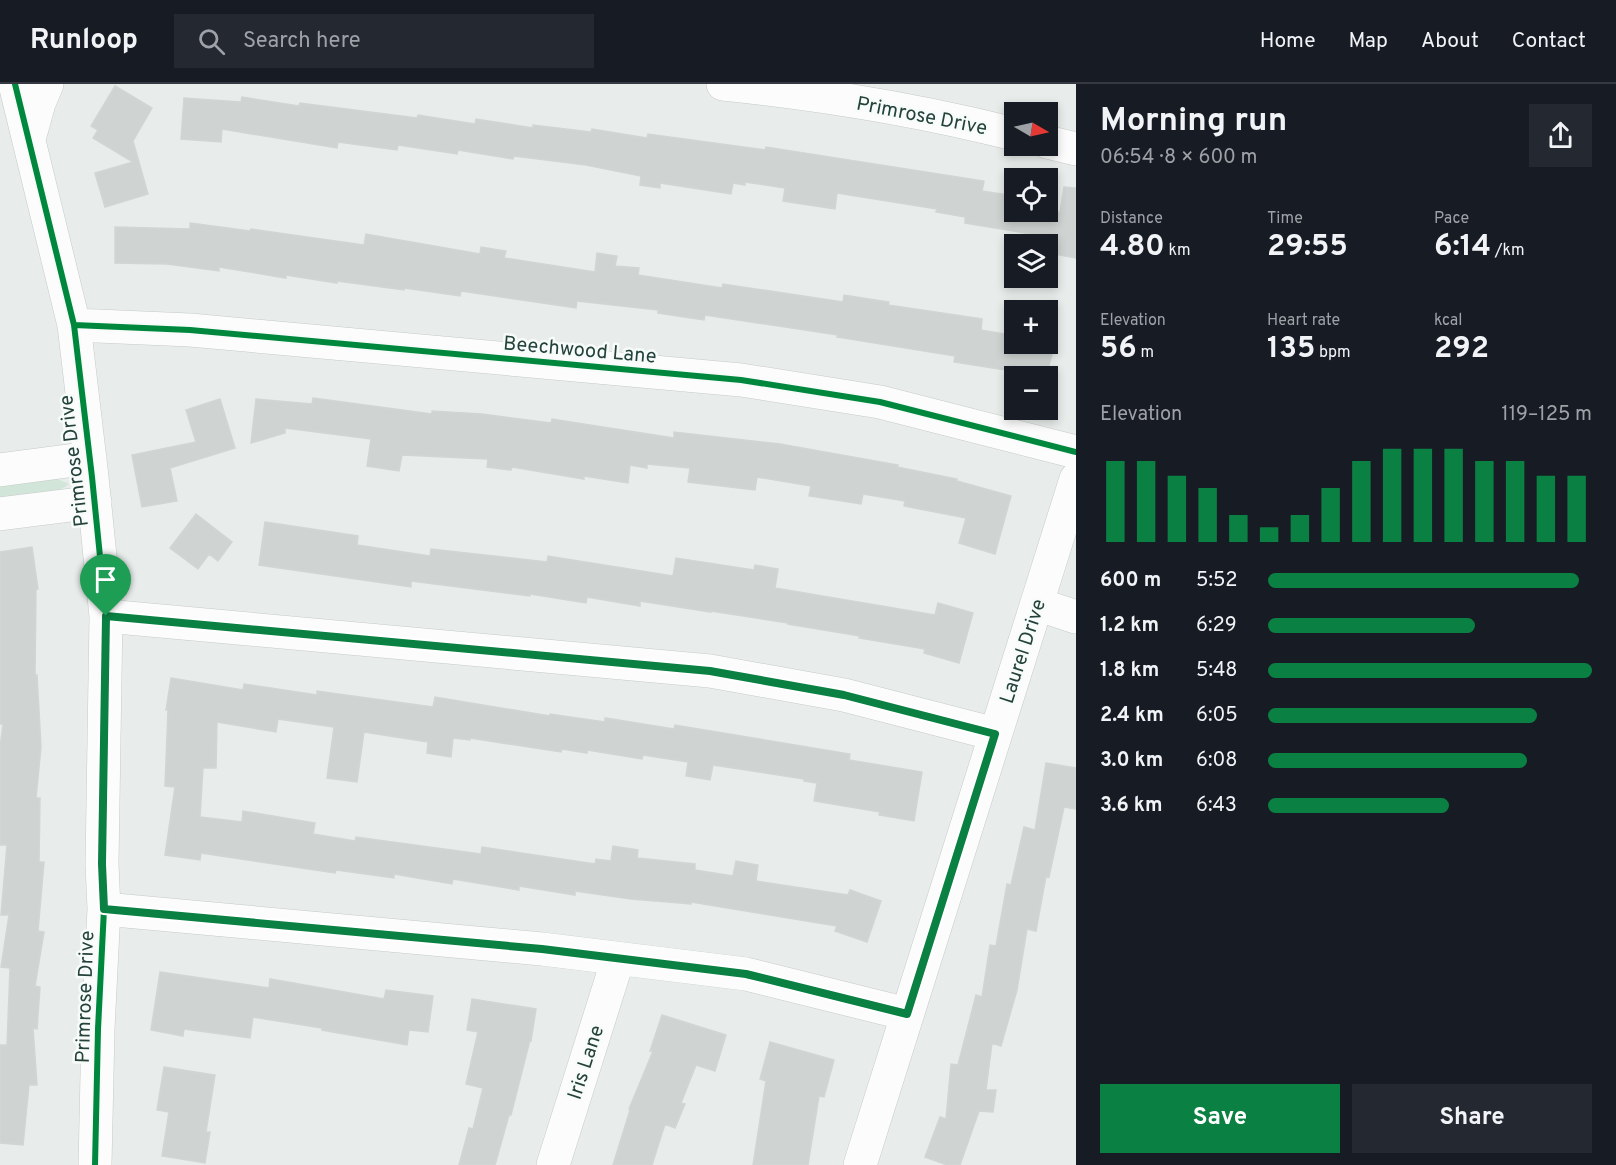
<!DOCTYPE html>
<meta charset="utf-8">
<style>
body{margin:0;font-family:Overpass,sans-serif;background:#242831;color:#f1f3f6;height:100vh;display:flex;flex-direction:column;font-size:22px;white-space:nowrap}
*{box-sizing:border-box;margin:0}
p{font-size:20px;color:#9ea1a6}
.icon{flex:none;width:33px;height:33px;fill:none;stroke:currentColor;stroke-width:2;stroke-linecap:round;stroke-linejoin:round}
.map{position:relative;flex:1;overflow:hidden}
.panel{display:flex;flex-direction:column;background:#171b24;width:540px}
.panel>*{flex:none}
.needle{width:39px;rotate:99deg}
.controls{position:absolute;left:1004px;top:18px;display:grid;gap:12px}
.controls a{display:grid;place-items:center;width:54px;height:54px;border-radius:0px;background:#171b24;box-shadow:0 3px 9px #0003;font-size:30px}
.pin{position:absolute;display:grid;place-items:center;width:51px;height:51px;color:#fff;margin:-62px -26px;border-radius:50% 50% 50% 0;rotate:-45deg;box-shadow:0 0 6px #0007}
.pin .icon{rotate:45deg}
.round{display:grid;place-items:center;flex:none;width:63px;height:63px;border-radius:0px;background:#242831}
.headline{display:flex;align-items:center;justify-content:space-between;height:102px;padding:0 24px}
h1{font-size:33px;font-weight:700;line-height:45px}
.figures{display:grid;grid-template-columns:repeat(3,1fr);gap:9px;height:102px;padding:6px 24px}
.figures div{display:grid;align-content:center}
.figures b{font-size:30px;font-weight:700}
.figures small{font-size:16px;font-weight:400}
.figures p{font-size:16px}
.chart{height:168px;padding:12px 24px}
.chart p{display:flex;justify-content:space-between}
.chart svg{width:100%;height:108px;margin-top:6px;stroke:#0b8043;stroke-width:6}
.button{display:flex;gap:12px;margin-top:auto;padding:12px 24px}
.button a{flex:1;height:69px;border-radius:0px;background:#0b8043;color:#fff;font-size:24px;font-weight:700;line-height:69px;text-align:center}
.button a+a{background:#242831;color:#f1f3f6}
ul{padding:0 24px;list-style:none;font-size:20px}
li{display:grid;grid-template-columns:96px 72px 1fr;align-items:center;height:45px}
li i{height:15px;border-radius:8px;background:#0b8043}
header{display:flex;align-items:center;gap:36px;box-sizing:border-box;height:84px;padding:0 30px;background:#171b24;border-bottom:2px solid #363941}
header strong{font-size:28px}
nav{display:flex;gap:33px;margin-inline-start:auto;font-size:21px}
.search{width:420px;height:54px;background:#242831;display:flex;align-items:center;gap:15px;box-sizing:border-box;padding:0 21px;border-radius:0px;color:#9ea1a6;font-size:22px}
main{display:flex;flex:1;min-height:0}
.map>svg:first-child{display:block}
</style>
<header>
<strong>Runloop</strong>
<div class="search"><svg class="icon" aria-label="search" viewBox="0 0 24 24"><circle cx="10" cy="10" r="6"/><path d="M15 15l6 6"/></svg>Search here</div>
<nav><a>Home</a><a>Map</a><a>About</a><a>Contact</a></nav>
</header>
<main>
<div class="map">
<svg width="1076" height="1081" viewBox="0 0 1076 1081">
<rect width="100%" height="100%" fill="#e8edeb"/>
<!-- green -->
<path fill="#d1e6d8" d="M 39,387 L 69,400 L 42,418 L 0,423 L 0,391 Z"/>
<!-- building -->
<path fill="#cfd4d2" stroke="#d1d6d4" stroke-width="1.5" d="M 115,2 L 152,24 L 133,57 L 148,110 L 105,123 L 95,89 L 133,78 L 93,54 L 98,46 L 91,42 Z
M 242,13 L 299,22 L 300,19 L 417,34 L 418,31 L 475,40 L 476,35 L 533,44 L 533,41 L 591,48 L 592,45 L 647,54 L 648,50 L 765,66 L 766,63 L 984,97 L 982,107 L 1014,112 L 1014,128 L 1060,128 L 1064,103 L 1076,104 L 1076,174 L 1054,170 L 1056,154 L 965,139 L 965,133 L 936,128 L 937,125 L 837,109 L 835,125 L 783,117 L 785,104 L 745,98 L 745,101 L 733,99 L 731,110 L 660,99 L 660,104 L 640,101 L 641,92 L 586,81 L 514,72 L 513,75 L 458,66 L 457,70 L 398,61 L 397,66 L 338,58 L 337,64 L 222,45 L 221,58 L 181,55 L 184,14 L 241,18 Z
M 190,139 L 250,147 L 251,145 L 364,161 L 366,150 L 480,170 L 481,163 L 506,167 L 504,174 L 595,188 L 597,169 L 617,172 L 615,182 L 639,184 L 638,191 L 722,204 L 723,200 L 843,218 L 844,211 L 889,218 L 888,221 L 982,235 L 981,246 L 1005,250 L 1004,260 L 1055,260 L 1046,292 L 1028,292 L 1005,286 L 954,278 L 955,272 L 837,253 L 838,251 L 705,231 L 704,236 L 658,229 L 658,226 L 577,217 L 576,224 L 461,207 L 460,212 L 404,204 L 404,206 L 337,197 L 337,199 L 286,191 L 286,194 L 219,183 L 219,187 L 167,180 L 115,179 L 115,143 L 190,145 Z
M 313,314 L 432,330 L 432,327 L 482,330 L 551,339 L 552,335 L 674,354 L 674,348 L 780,360 L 898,381 L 897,383 L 957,395 L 957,397 L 1011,412 L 995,470 L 959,459 L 966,434 L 904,422 L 905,417 L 863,410 L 861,420 L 809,412 L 811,402 L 757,393 L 755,406 L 688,398 L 690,384 L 647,380 L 647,384 L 630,381 L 628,399 L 584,392 L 584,395 L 512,383 L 511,386 L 487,383 L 488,375 L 402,371 L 399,387 L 367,382 L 371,355 L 285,344 L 285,349 L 251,359 L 256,315 L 312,320 Z
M 220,315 L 235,364 L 170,384 L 177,417 L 142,423 L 132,371 L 196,358 L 186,326 Z
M 196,430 L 232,458 L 218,477 L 209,470 L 198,485 L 170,464 Z
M 265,438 L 358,452 L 357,461 L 430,472 L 431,465 L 547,478 L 548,472 L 673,492 L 676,474 L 754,486 L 755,481 L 778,485 L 775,504 L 935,531 L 938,519 L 973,529 L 959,579 L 924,569 L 925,565 L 859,554 L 860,552 L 788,540 L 788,539 L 711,527 L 711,528 L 640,517 L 640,522 L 587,513 L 586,519 L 530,510 L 530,512 L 411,497 L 411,503 L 259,481 Z
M 32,463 L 38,505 L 36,505 L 35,592 L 37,591 L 41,663 L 36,714 L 40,714 L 39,778 L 44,778 L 38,847 L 44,848 L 35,902 L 40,903 L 37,945 L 33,944 L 37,1001 L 29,1001 L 23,1061 L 0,1059 L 0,961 L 7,961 L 10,884 L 1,883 L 9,831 L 1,831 L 7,761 L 0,761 L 0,664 L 3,640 L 0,640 L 0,468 Z
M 171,594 L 243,606 L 244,600 L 317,611 L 317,607 L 433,623 L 435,613 L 550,632 L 550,630 L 605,638 L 605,634 L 674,645 L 675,641 L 850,670 L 849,676 L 922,688 L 914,737 L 879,731 L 880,728 L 814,717 L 817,699 L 804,697 L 804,695 L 713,681 L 710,696 L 686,692 L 688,678 L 643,671 L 642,675 L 587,666 L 587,669 L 562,665 L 561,668 L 470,654 L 470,656 L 453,654 L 451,673 L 427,669 L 428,658 L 364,648 L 357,698 L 327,694 L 334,643 L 278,635 L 276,648 L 217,638 L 216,684 L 203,684 L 200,733 L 242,738 L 243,727 L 315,739 L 313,750 L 355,757 L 356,753 L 481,770 L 482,763 L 595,780 L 596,775 L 611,777 L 613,762 L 638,766 L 637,774 L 695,780 L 695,786 L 733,792 L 736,777 L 758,781 L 756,797 L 848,811 L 850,806 L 881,817 L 867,858 L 835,847 L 837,842 L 691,818 L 691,820 L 631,815 L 575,807 L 575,811 L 519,802 L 519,806 L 453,795 L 452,800 L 394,790 L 394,794 L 336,786 L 335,789 L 201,769 L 200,776 L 165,771 L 175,703 L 165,702 L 168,626 L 166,626 Z
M 1046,679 L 1076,684 L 1076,725 L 1064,723 L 1049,793 L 1046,792 L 1036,847 L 1027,845 L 1017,906 L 1001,962 L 992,959 L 986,1006 L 996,1006 L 993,1028 L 979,1027 L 960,1081 L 947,1081 L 925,1073 L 940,1033 L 946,1035 L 951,980 L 958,981 L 976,911 L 982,913 L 990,861 L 996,862 L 1007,800 L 1011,801 L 1024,743 L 1035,746 Z
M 160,888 L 269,904 L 270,895 L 384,915 L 386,906 L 433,912 L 428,948 L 409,946 L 407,961 L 322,946 L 322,944 L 253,933 L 250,954 L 184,945 L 183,952 L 151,946 Z
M 472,915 L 536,925 L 531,957 L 530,956 L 511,1031 L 509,1031 L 495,1081 L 459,1081 L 469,1044 L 473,1045 L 483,1004 L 466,1000 L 478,948 L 467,946 Z
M 662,931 L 726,951 L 715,987 L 696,981 L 681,1019 L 685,1020 L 675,1044 L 665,1040 L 652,1081 L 613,1081 L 630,1026 L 629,1025 L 653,967 L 650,967 Z
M 770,958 L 834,976 L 824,1013 L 819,1012 L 808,1081 L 753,1081 L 766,997 L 760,995 Z
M 164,983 L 215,991 L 206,1048 L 210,1048 L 205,1079 L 162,1072 L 169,1028 L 157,1026 Z"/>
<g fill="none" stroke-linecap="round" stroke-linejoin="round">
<defs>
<path id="minor" d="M 15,0 L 74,241 L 92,393 L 106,532 L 102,780 L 104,825 L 98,945 L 95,1081
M 723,0 C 821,10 919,26 1014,50
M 29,55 L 39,19 L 47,0
M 1047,58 L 1076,65
M 74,241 L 190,246 L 741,296 L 880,318 L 1076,368
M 0,386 L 90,374
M 0,430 L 95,418
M 1037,520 L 1076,533
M 106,532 L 710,587 L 844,611 L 995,650
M 104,825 L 542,865 L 746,890 L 907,930
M 553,1081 L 618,875
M 860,1081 L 1076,395"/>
</defs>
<!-- minor casing -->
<use href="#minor" stroke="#c5cac8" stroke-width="34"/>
<!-- minor -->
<use href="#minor" stroke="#fcfcfc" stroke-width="33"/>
<defs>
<path id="cycleway" d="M 15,0 L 74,241 L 92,393 L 106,532 L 102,780 L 104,825 L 98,945 L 95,1081
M 74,241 L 190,246 L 741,296 L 880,318 L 1076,368"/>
</defs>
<!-- cycleway casing -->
<use href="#cycleway" stroke="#f7fbf9" stroke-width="10"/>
<!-- cycleway -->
<use href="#cycleway" stroke="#00873e" stroke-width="6"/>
</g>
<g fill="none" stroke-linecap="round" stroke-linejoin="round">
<defs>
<path id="route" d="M 106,532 L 710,587 L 844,611 L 995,650 L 907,930 L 746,890 L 542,865 L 104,825 L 102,780 Z"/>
</defs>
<!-- route casing -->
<use href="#route" stroke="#fff" stroke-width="12"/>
<!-- route -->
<use href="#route" stroke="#0b8043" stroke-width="8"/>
</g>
<g text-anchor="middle" stroke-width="5" stroke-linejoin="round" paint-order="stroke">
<!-- street labels -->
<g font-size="20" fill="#24423a" stroke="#f7fbf9">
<text transform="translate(922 31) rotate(11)" y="7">Primrose Drive</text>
<text transform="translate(580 265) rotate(5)" y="7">Beechwood Lane</text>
<text transform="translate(73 377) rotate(-97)" y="7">Primrose Drive</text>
<text transform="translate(1022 567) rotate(-72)" y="7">Laurel Drive</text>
<text transform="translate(84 913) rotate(-88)" y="7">Primrose Drive</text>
<text transform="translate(585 978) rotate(-72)" y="7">Iris Lane</text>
</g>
</g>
</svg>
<div class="controls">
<a><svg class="needle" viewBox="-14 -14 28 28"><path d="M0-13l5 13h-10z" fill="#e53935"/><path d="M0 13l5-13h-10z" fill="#9ea1a6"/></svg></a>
<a><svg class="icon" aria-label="locate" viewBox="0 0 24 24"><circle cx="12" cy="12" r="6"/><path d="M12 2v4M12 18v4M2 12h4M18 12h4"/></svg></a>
<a><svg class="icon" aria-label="layers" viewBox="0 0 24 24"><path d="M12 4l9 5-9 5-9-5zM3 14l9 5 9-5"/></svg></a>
<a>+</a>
<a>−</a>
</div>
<div class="pin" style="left:106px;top:532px;background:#1e9e55"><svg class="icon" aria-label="arrive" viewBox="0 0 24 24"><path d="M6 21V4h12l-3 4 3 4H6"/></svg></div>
</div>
<section class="panel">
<div class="headline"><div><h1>Morning run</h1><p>06:54 · 8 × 600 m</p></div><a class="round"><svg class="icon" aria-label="share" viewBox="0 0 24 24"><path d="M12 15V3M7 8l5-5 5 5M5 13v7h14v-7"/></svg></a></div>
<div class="figures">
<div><p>Distance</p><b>4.80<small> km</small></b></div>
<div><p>Time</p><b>29:55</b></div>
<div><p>Pace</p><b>6:14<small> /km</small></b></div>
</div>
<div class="figures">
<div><p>Elevation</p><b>56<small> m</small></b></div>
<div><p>Heart rate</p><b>135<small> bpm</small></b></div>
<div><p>kcal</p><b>292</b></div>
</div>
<div class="chart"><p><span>Elevation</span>119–125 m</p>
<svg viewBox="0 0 160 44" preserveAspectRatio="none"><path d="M5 44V11M15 44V11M25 44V17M35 44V22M45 44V33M55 44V38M65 44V33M75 44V22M85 44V11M95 44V6M105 44V6M115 44V6M125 44V11M135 44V11M145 44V17M155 44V17"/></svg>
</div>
<ul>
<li><b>600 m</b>5:52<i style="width:96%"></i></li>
<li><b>1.2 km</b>6:29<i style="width:64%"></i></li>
<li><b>1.8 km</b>5:48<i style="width:100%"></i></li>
<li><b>2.4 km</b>6:05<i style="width:83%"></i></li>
<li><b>3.0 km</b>6:08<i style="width:80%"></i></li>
<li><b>3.6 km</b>6:43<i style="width:56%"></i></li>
</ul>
<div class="button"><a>Save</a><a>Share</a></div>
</section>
</main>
